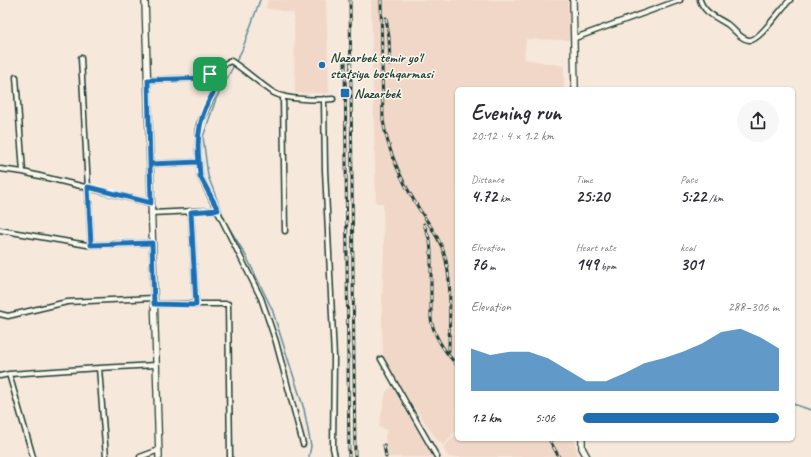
<!DOCTYPE html>
<meta charset="utf-8">
<style>
body{margin:0;font-family:Caveat,sans-serif;background:#f7f7f7;color:#2b2b33;height:100vh;display:flex;flex-direction:column;font-size:15px;white-space:nowrap}
*{box-sizing:border-box;margin:0}
p{font-size:13px;color:#7c7c81}
.icon{flex:none;width:22px;height:22px;fill:none;stroke:currentColor;stroke-width:2;stroke-linecap:round;stroke-linejoin:round}
.map{position:relative;flex:1;overflow:hidden}
.sheet{position:absolute;left:455px;top:87px;width:340px;height:354px;display:flex;flex-direction:column;background:#fff;border-radius:6px;box-shadow:0 1px 3px #0004}
.sheet>*{flex:none}
.pin{position:absolute;display:grid;place-items:center;width:34px;height:34px;color:#fff;margin:-17px;border-radius:8px;box-shadow:0 2px 6px #0006}
.round{display:grid;place-items:center;flex:none;width:42px;height:42px;border-radius:21px;background:#f7f7f7}
.overview{display:flex;align-items:center;justify-content:space-between;height:68px;padding:0 16px}
h1{font-size:22px;font-weight:700;line-height:30px}
.metrics{display:grid;grid-template-columns:repeat(3,1fr);gap:6px;height:68px;padding:4px 16px}
.metrics div{display:grid;align-content:center}
.metrics b{font-size:17px;font-weight:700}
.metrics small{font-size:11px;font-weight:400}
.metrics p{font-size:11px}
.chart{height:112px;padding:8px 16px}
.chart p{display:flex;justify-content:space-between}
.chart svg{width:100%;height:72px;margin-top:4px;fill:#1f6fb2;opacity:.7}
ul{padding:0 16px;list-style:none;font-size:13px}
li{display:grid;grid-template-columns:64px 48px 1fr;align-items:center;height:30px}
li i{height:10px;border-radius:5px;background:#1f6fb2}
.map>svg:first-child{display:block}
</style>
<div class="map">
<svg width="811" height="457" viewBox="0 0 811 457">
<rect width="100%" height="100%" fill="#f6e8db"/>
<filter id="ink" filterUnits="userSpaceOnUse"><feTurbulence type="fractalNoise" baseFrequency=".025" numOctaves="2"/><feDisplacementMap in="SourceGraphic" scale="8" xChannelSelector="R" yChannelSelector="G"/><feConvolveMatrix kernelMatrix="1 2 1 2 8 2 1 2 1" color-interpolation-filters="sRGB"/></filter>
<g filter="url(#ink)">
<!-- built -->
<path fill="#f0d7c7" d="M 268,0 L 326,0 L 329,93 L 295,93 L 294,13 L 266,8 Z
M 371,0 L 568,0 L 571,40 L 526,39 L 524,59 L 564,66 L 564,89 L 457,89 L 457,430 L 444,445 L 438,441 L 383,362 L 382,306 L 384,251 L 383,203 L 376,203 Z
M 392,387 L 414,425 L 432,457 L 387,457 L 385,437 L 387,430 L 379,427 L 386,392 Z
M 457,433 L 457,439 L 574,439 L 578,457 L 448,457 L 443,448 Z"/>
<g fill="none" stroke-linecap="round" stroke-linejoin="round">
<!-- stream -->
<path stroke="#5e8c9f" stroke-width="1.5" d="M 260,0 L 242,50 L 216,99 L 203,137 L 208,176 L 225,221 L 246,256 L 272,309 L 304,409 L 311,446 L 309,457
M 793,404 L 811,410"/>
<defs>
<path id="street" d="M 700,0 C 704,13 716,17 727,24 C 734,29 740,39 749,40 C 759,42 781,8 790,0
M 575,38 L 680,0
M 81,58 L 91,245
M 210,74 C 215,80 217,83 215,90 L 199,125 L 198,150 L 200,176 L 261,298 L 276,342 L 303,444
M 16,77 L 23,172
M 148,80 L 204,78 L 222,65 L 231,61 C 246,71 259,83 274,93 C 286,100 319,100 333,99
M 283,96 L 285,231
M 324,99 L 325,170 L 334,357 L 333,448 L 335,457
M 150,164 L 199,162
M 0,169 L 23,172 L 151,203
M 191,212 L 196,305
M 151,213 L 218,210
M 0,230 L 87,245 L 152,243
M 154,304 L 228,304 L 230,457
M 0,314 L 8,316 L 67,302 L 154,298
M 381,359 L 437,457
M 99,368 L 106,457
M 9,374 L 33,457
M 0,376 L 9,374 L 99,368 L 156,365
M 140,457 L 159,450"/>
<path id="secondary" d="M 145,0 L 159,457
M 573,0 L 575,89
M 582,439 L 582,448 L 587,457"/>
</defs>
<!-- street casing -->
<use href="#street" stroke="#1f3d34" stroke-width="7"/>
<!-- secondary casing -->
<use href="#secondary" stroke="#1f3d34" stroke-width="8"/>
<!-- street -->
<use href="#street" stroke="#fbf7ec" stroke-width="4"/>
<!-- secondary -->
<use href="#secondary" stroke="#fbf7ec" stroke-width="5.5"/>
<defs>
<path id="rail" d="M 350,0 L 355,457
M 381,0 L 383,120 C 388,152 401,180 418,207 C 427,222 439,236 444,253 C 453,282 449,320 449,351
M 386,18 L 389,37 L 390,65
M 345,58 L 349,457
M 424,224 L 430,241 L 431,252 L 431,319 C 434,337 445,352 457,365
M 549,439 L 559,457
M 384,445 L 386,457"/>
</defs>
<!-- rail casing -->
<use href="#rail" stroke="#1f3d34" stroke-width="3"/>
<!-- rail -->
<use href="#rail" stroke="#fbf7ec" stroke-width="1.5" stroke-dasharray="4.5" stroke-linecap="butt"/>
</g>
</g>
<g fill="none" stroke-linecap="round" stroke-linejoin="round" filter="url(#ink)">
<defs>
<path id="route" d="M 210,74 C 215,80 217,83 215,90 C 200,114 196,135 199,162 L 150,164 L 151,203 L 88,187 L 91,245 L 152,243 L 154,304 L 196,305 L 191,212 L 218,210 L 200,176 L 199,162 L 150,164 L 148,80 L 204,78 L 210,74"/>
</defs>
<!-- route casing -->
<use href="#route" stroke="#fff" stroke-width="8"/>
<!-- route -->
<use href="#route" stroke="#1f6fb2" stroke-width="5"/>
</g>
<!-- markers -->
<g fill="#1f6fb2" stroke="#fbf7ec" stroke-width="1.5">
<circle cx="322" cy="65" r="4"/>
<rect x="340" y="88" width="10" height="10" rx="2"/>
</g>
<g text-anchor="middle" stroke-width="3" stroke-linejoin="round" paint-order="stroke">
<!-- poi labels -->
<g font-size="14" font-weight="bold" fill="#1f3d34" stroke="#fbf7ec" text-anchor="start">
<text x="330" y="62">Nazarbek temir yo'l<tspan x="330" dy="16">statsiya boshqarmasi</tspan></text>
<text x="354" y="98">Nazarbek</text>
</g>
</g>
</svg>
<div class="pin" style="left:210px;top:74px;background:#1e9e55"><svg class="icon" aria-label="arrive" viewBox="0 0 24 24"><path d="M6 21V4h12l-3 4 3 4H6"/></svg></div>
<section class="sheet">
<div class="overview"><div><h1>Evening run</h1><p>20:12 · 4 × 1.2 km</p></div><a class="round"><svg class="icon" aria-label="share" viewBox="0 0 24 24"><path d="M12 15V3M7 8l5-5 5 5M5 13v7h14v-7"/></svg></a></div>
<div class="metrics">
<div><p>Distance</p><b>4.72<small> km</small></b></div>
<div><p>Time</p><b>25:20</b></div>
<div><p>Pace</p><b>5:22<small> /km</small></b></div>
</div>
<div class="metrics">
<div><p>Elevation</p><b>76<small> m</small></b></div>
<div><p>Heart rate</p><b>149<small> bpm</small></b></div>
<div><p>kcal</p><b>301</b></div>
</div>
<div class="chart"><p><span>Elevation</span>288–306 m</p>
<svg viewBox="0 0 160 44" preserveAspectRatio="none"><path d="M0 44V18L10 22L20 20L30 20L40 24L50 31L60 38L70 38L80 33L90 27L100 24L110 20L120 15L130 8L140 6L150 11L160 18V44z"/></svg>
</div>
<ul>
<li><b>1.2 km</b>5:06<i style="width:100%"></i></li>
</ul>
</section>
</div>
